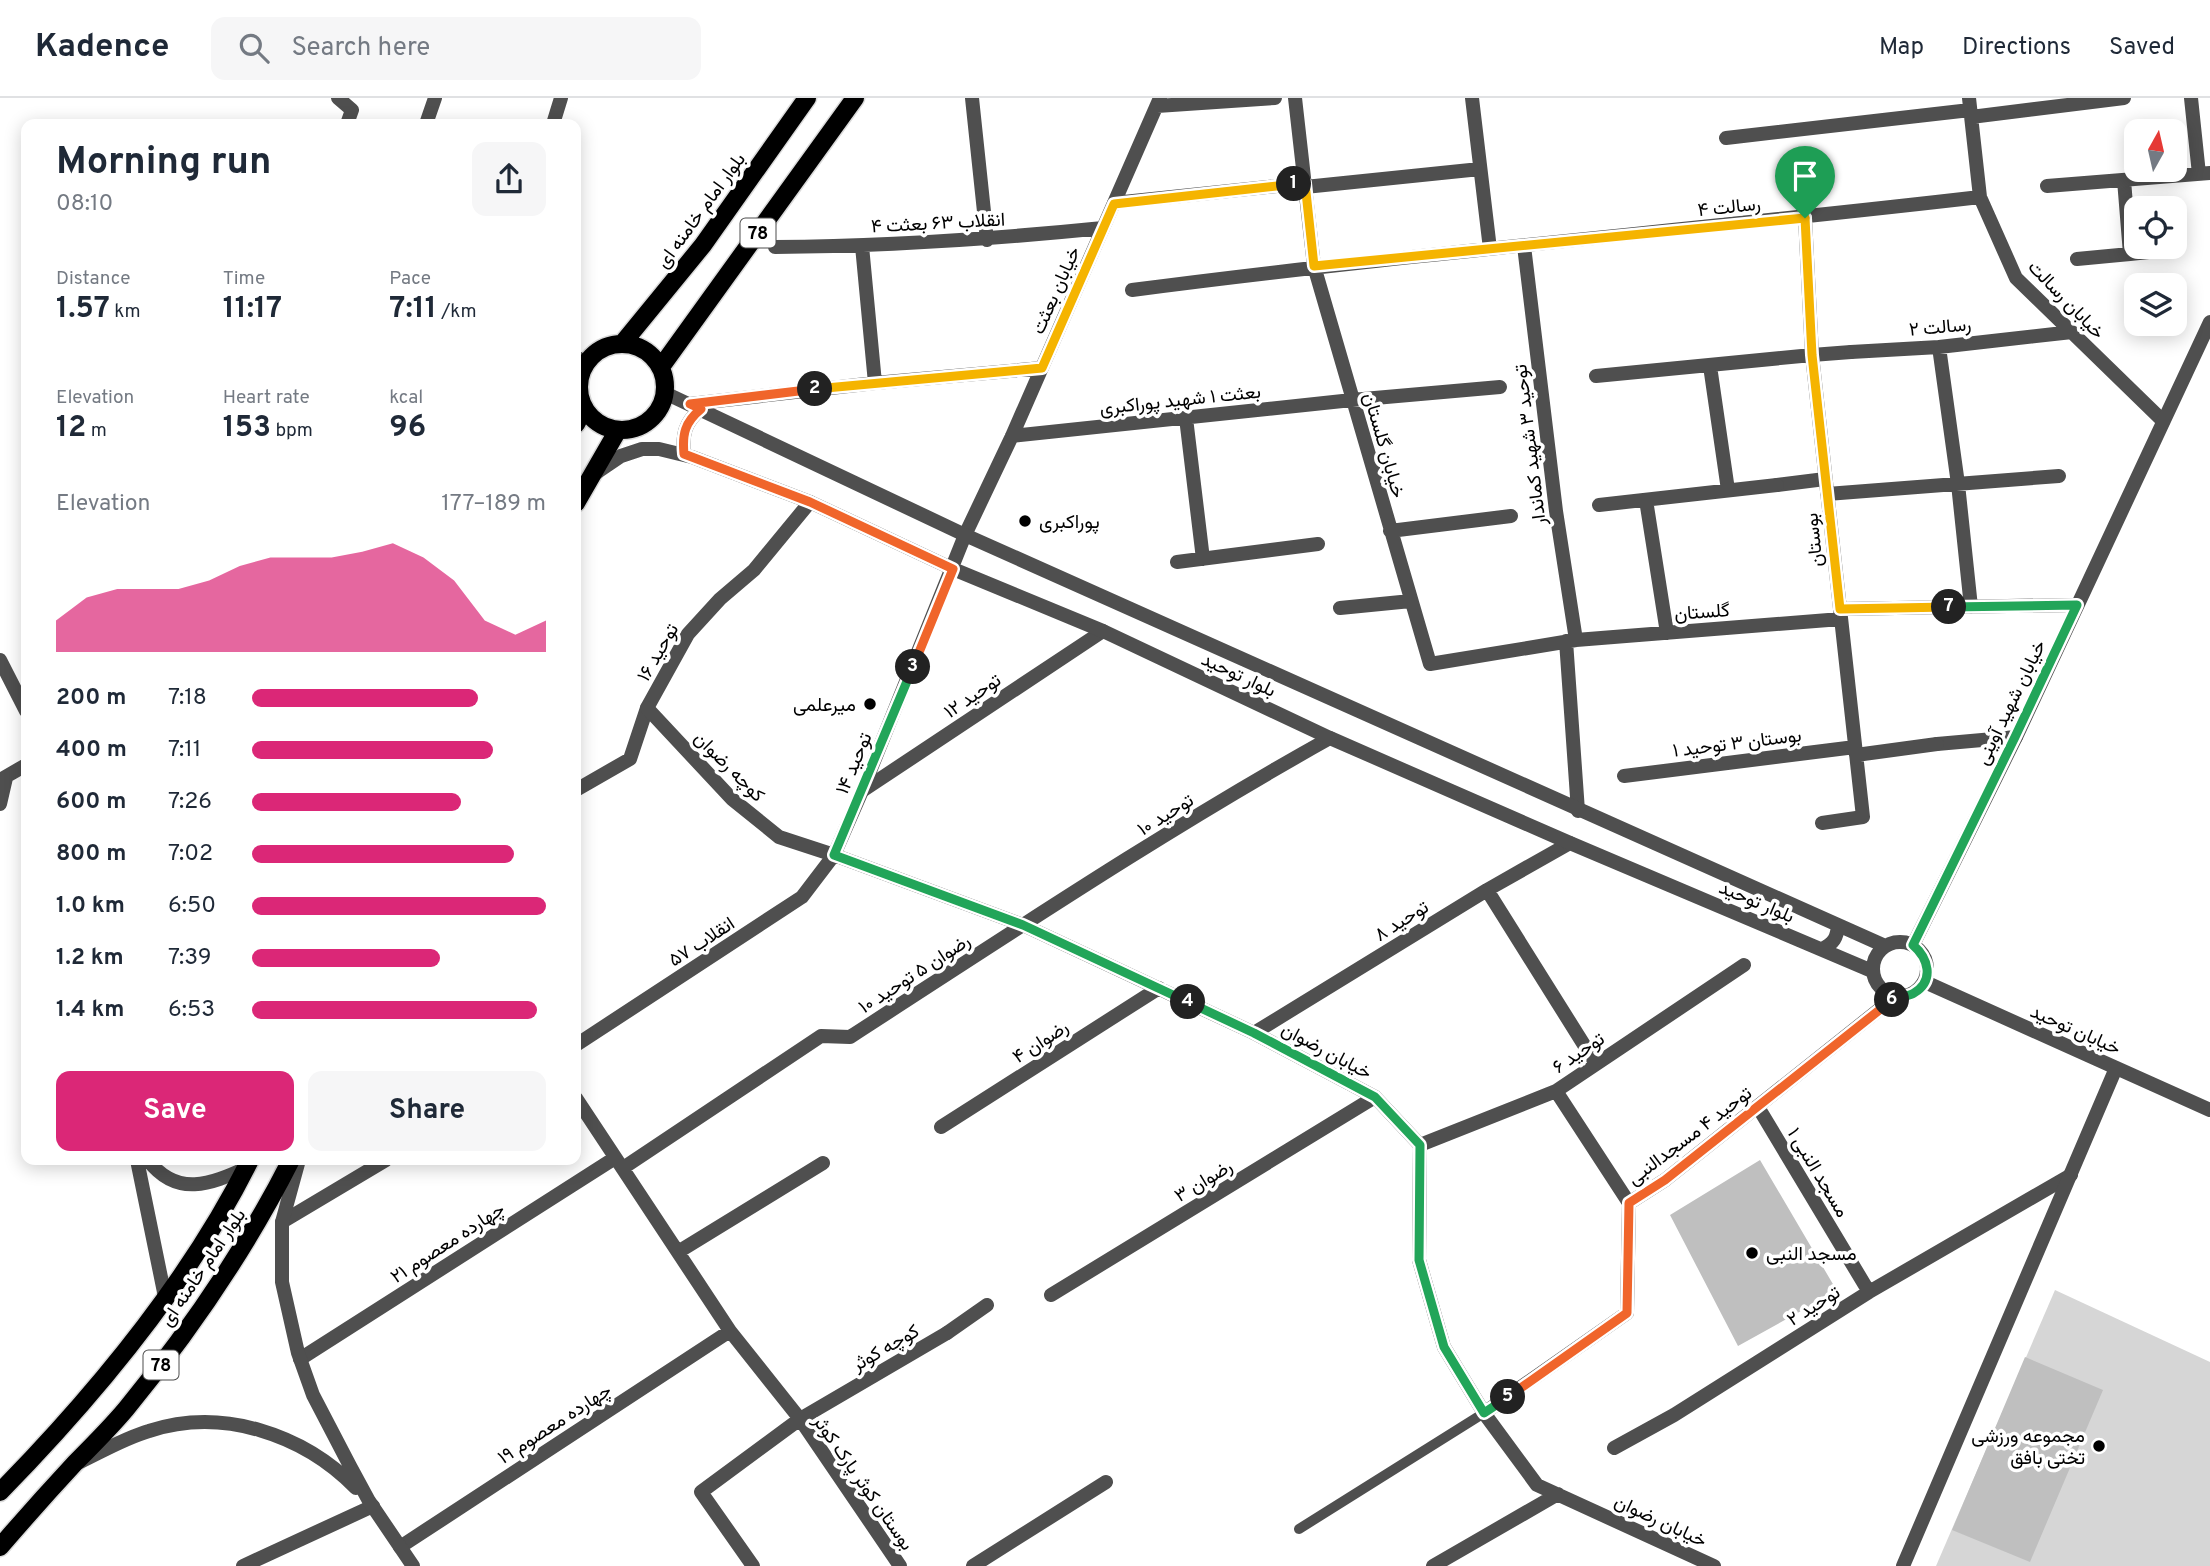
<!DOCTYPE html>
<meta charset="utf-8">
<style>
body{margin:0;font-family:Overpass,Vazirmatn,sans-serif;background:#f6f6f7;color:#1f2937;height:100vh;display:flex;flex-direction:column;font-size:26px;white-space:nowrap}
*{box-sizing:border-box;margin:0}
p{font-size:23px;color:#747a83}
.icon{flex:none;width:38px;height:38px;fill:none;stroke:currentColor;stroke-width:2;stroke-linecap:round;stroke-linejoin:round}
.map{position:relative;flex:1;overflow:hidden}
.side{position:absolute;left:21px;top:21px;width:560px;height:1046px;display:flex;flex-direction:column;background:#fff;border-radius:14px;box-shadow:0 4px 18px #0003}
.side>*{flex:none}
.needle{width:46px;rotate:8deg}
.controls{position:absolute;left:2124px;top:21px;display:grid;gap:14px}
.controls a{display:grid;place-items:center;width:63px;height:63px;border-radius:14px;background:#fff;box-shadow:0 4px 18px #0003;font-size:35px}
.pin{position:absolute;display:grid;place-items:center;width:60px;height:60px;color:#fff;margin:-72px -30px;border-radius:50% 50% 50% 0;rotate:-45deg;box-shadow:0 0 7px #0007}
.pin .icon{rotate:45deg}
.km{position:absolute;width:35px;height:35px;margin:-18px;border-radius:50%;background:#222;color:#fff;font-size:19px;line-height:35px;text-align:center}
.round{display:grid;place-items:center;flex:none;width:74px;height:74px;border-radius:14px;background:#f6f6f7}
.summary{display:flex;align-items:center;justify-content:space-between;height:119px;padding:0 35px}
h1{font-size:38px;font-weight:700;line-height:52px}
.figures{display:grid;grid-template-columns:repeat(3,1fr);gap:10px;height:119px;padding:7px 35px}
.figures div{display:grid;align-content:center}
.figures b{font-size:30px;font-weight:700}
.figures small{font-size:19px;font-weight:400}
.figures p{font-size:19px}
.chart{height:196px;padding:14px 35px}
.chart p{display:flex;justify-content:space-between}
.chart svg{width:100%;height:126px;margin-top:7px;fill:#db2777;opacity:.7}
.primary-button{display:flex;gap:14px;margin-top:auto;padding:14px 35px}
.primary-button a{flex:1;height:80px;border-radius:14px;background:#db2777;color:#fff;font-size:28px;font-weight:700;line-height:80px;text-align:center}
.primary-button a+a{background:#f6f6f7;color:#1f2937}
ul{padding:0 35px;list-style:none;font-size:23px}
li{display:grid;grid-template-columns:112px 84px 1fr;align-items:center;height:52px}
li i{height:18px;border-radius:9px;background:#db2777}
header{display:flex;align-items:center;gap:42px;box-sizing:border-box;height:98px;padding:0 35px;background:#fff;border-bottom:2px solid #e0e1e3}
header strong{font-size:33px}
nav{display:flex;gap:38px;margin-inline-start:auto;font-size:24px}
.search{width:490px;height:63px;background:#f6f6f7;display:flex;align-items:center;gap:18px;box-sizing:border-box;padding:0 24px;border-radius:14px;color:#747a83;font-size:26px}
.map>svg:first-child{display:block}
</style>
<header>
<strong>Kadence</strong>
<div class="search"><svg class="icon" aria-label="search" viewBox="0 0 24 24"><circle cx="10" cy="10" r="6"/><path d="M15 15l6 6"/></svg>Search here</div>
<nav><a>Map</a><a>Directions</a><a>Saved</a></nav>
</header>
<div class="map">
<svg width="2210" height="1468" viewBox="0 0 2210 1468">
<rect width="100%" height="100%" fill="#fff"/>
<!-- green -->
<path fill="#d6d6d6" d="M 2055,1192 L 2210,1264 L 2210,1468 L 1936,1468 Z"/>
<!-- building -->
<path fill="#bfbfbf" d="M 1760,1062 L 1837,1193 L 1738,1248 L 1670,1117 Z
M 2025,1259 L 2103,1292 L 2030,1464 L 1952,1432 Z"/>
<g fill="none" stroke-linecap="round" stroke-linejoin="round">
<defs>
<path id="primary" d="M579 289a43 43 0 1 1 86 0a43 43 0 1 1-86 0Z
M 622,246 L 703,147 L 807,0
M 661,269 L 855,0
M 576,326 L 584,311
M 576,405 L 618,332
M 0,1394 C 94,1298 190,1183 250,1062
M 0,1449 C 24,1421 49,1393 75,1365 C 92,1348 110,1330 126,1311 C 189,1234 246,1151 291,1062"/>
</defs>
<!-- primary casing -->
<use href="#primary" stroke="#dbdbdb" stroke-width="21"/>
<!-- service -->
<path stroke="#4f4f4f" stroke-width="10" d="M 1299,1431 L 1484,1315"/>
<!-- pedestrian -->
<path stroke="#4f4f4f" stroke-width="14" d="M 1812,257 L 1851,254
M 1777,387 L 1825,381
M 2007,508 L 2077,507
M 1937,646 L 2016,639
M 947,1235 L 987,1207"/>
<!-- minor -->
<path stroke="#4f4f4f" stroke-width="14" d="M 338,0 L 352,12 L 347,26
M 972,0 L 987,142
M 1295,0 L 1314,168 L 1430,566 L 1576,542 L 1841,521
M 1472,0 L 1490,151
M 1969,0 L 1980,99 L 2016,180 L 2163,323
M 2191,0 L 2199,76
M 1157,8 L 1275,0
M 1971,19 L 2124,0
M 426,26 L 435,0
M 553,26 L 561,0
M 1726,40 L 1970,12
M 2124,82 L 2130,156 L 2167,152
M 2047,88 L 2210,75
M 1305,89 L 1480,71
M 1114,105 L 1305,85
M 1805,120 L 1812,257 L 1863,719 L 1822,725
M 862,148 L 875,285
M 1524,148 L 1556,413 L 1576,542
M 775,149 C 885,148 994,141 1103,130
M 2077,161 L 2130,156
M 1132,192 C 1414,155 1697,132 1980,99
M 1939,249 L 1958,386 L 1971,509
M 1851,254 L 1939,249 L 2072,234
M 576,259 L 586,265
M 1710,268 L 1728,392
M 1596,278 L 1812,257
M 690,306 L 875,285 L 1042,270
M 1186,320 L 1203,461
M 1012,338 L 1352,302 L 1500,289
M 1827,396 L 2059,378
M 1646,402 L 1667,535
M 1599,407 L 1777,387
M 1390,433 L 1511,418
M 965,437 L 1012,338 L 1160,0
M 1177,464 L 1318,446
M 1340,510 L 1411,503
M 1840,511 L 2007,508
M 1566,543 L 1578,713
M 0,562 L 26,613
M 1856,657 L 1937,646
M 1624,678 L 1855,649
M 0,682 L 26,667
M 576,692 L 630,661 L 647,610 L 688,536 L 720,501 L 754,472 L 810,404
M 862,693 L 1103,533
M 0,706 L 6,680
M 1487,792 L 1596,966
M 1254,935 L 1487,792 L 1570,745
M 576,947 L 802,799 L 834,757 L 1023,827 L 1254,935 L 1375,999 L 1420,1047 L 1419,1162 L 1444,1249 L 1484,1315 L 1537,1387 L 1714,1468
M 1556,993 L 1629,1105
M 576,1000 L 730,1233 L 800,1321 L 947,1235
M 1758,1009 L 1869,1194
M 941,1029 L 1159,890
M 1420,1047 L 1556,993 L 1744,867
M 137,1062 L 165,1199
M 148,1062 C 177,1100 211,1086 246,1070
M 623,1070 L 821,938 L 850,939 C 1008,837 1165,732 1330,640
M 282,1124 L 386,1062
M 678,1154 L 823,1065
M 1051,1197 L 1375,999
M 300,1261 L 615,1060
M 1484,1315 L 1627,1215 L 1629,1105 L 1665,1082 L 1895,899
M 1614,1350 L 1674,1317 L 1869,1194 L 2071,1077
M 400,1449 L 730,1233
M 243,1468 L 373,1408
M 753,1468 L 701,1394 L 800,1321 L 900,1468
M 973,1468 L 1106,1384
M 1433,1468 L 1558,1396"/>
<!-- tertiary -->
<path stroke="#4f4f4f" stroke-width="14" d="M 665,295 L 965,437 L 1885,848
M 684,356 C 682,336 685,324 701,311
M 593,377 L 621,358 L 642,351 L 659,351 L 692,359 L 810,404 L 953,471 L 1103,533 L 1330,640 L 1570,745 L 1872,873
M 647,610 L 732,701 L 779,739 L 834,757 L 862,693 L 965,437
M1873 871a27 27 0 1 1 54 0a27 27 0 1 1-54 0Z
M 1913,847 L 2016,639 L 2210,224
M 1822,851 C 1834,845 1837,840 1838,827
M 1925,884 L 2210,1012
M 299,1062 L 282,1124 L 282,1184 L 298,1255 L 313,1297 L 350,1368 L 369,1403 L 413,1468
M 80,1364 C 103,1353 125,1340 149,1333 C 222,1309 303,1336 356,1390
M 1903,1468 L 2116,970"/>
<!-- primary -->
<use href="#primary" stroke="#000" stroke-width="18"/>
</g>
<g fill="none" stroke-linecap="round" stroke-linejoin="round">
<defs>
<path id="split-1" d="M 1294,86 L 1305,85 L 1314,168 L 1805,120"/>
<path id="split-2" d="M 815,291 L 1042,270 L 1114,106 L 1294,86"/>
<path id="split-3" d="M 815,291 L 690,306 L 701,311 C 685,324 682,336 684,356 L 810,404 L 953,471 L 913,569"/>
<path id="split-4" d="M 913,569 L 834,757 L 1023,827 L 1188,904"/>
<path id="split-5" d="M 1188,904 L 1254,935 L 1375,999 L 1420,1047 L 1419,1162 L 1444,1249 L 1484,1315 L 1508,1299"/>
<path id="split-6" d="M 1508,1299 L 1627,1215 L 1629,1105 L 1665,1082 L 1892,902"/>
<path id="split-7" d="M 1892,902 C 1899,898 1908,899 1914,895 C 1935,882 1928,860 1913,847 L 2015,639 L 2077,507 L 1949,509"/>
<path id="split-8" d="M 1805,120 L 1812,257 L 1840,511 L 1949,509"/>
</defs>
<!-- split-1 casing -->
<use href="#split-1" stroke="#fff" stroke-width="14"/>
<!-- split-2 casing -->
<use href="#split-2" stroke="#fff" stroke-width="14"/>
<!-- split-3 casing -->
<use href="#split-3" stroke="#fff" stroke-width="14"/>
<!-- split-4 casing -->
<use href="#split-4" stroke="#fff" stroke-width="14"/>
<!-- split-5 casing -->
<use href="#split-5" stroke="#fff" stroke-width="14"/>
<!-- split-6 casing -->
<use href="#split-6" stroke="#fff" stroke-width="14"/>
<!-- split-7 casing -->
<use href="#split-7" stroke="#fff" stroke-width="14"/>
<!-- split-8 casing -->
<use href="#split-8" stroke="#fff" stroke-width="14"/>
<!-- split-1 -->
<use href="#split-1" stroke="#f5b400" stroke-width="9"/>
<!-- split-2 -->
<use href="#split-2" stroke="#f5b400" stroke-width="9"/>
<!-- split-3 -->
<use href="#split-3" stroke="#f0652b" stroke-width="9"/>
<!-- split-4 -->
<use href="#split-4" stroke="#22a559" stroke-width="9"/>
<!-- split-5 -->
<use href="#split-5" stroke="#22a559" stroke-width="9"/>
<!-- split-6 -->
<use href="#split-6" stroke="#f0652b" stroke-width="9"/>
<!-- split-7 -->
<use href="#split-7" stroke="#22a559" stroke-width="9"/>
<!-- split-8 -->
<use href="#split-8" stroke="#f5b400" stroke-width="9"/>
</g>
<!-- markers -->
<g fill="#000" stroke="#fff" stroke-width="2.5">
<circle cx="1025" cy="423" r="7"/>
<circle cx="870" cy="606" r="7"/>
<circle cx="1752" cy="1155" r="7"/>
<circle cx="2099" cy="1348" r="7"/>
</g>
<g text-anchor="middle" stroke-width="7" stroke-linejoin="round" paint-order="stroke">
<!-- shield labels -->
<g fill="#fff" stroke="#4c4c4c" stroke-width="2">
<rect x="740.5" y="120.5" width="35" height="29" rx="5"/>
<rect x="143.5" y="1252.5" width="35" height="29" rx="5"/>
</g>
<g font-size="18" font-weight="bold" fill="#000">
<text x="758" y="141">78</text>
<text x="161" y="1273">78</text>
</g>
<!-- street labels -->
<g font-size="19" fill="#000" stroke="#fff">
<text transform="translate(1729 108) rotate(-6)" y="7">رسالت ۴</text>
<text transform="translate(700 112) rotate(-54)" y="7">بلوار امام خامنه ای</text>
<text transform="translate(938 124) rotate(-3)" y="7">انقلاب ۶۳ بعثت ۴</text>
<text transform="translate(1055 192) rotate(-66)" y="7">خیابان بعثت</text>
<text transform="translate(2067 201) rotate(46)" y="7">خیابان رسالت</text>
<text transform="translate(1940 228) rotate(-5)" y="7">رسالت ۲</text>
<text transform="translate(1180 301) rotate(-6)" y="7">بعثت ۱ شهید پوراکبری</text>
<text transform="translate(1385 347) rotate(74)" y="7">خیابان گلستان</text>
<text transform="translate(1529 347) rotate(-97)" y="7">توحید ۳ شهید کماندار</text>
<text transform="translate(1813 442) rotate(-96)" y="7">بوستان</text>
<text transform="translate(1702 513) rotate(-4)" y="7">گلستان</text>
<text transform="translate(657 554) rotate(-60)" y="7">توحید ۱۶</text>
<text transform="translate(1239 576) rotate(25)" y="7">بلوار توحید</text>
<text transform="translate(972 597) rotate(-34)" y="7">توحید ۱۲</text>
<text transform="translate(2010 604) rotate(-64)" y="7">خیابان شهید آوینی</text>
<text transform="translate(1737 644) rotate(-7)" y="7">بوستان ۳ توحید ۱</text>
<text transform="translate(853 665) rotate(-67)" y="7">توحید ۱۴</text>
<text transform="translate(730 668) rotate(45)" y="7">کوچه رضوان</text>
<text transform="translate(1165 716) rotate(-32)" y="7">توحید ۱۰</text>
<text transform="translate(1757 803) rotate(23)" y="7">بلوار توحید</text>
<text transform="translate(1401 822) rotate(-32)" y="7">توحید ۸</text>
<text transform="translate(701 843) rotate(-33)" y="7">انقلاب ۵۷</text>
<text transform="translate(914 875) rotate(-33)" y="7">رضوان ۵ توحید ۱۰</text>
<text transform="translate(2076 931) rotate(24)" y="7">خیابان توحید</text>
<text transform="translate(1040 943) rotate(-33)" y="7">رضوان ۴</text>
<text transform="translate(1327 952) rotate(28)" y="7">خیابان رضوان</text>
<text transform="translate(1578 954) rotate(-34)" y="7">توحید ۶</text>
<text transform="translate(1689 1037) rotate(-37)" y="7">توحید ۴ مسجدالنبی</text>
<text transform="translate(1819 1074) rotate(59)" y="7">مسجد النبی ۱</text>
<text transform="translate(1203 1082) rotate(-31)" y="7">رضوان ۳</text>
<text transform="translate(447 1144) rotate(-33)" y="7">چهارده معصوم ۲۱</text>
<text transform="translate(202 1169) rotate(-56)" y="7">بلوار امام خامنه ای</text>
<text transform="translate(1813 1207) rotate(-32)" y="7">توحید ۲</text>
<text transform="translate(885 1249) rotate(-30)" y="7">کوچه کوثر</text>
<text transform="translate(554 1325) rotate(-33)" y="7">چهارده معصوم ۱۹</text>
<text transform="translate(864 1384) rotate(55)" y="7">بوستان کوثر پارک کوثر</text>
<text transform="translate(1661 1422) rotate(25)" y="7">خیابان رضوان</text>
</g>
<!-- poi labels -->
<g font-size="19" fill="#000" stroke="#fff" text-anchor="start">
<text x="1039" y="430">پوراکبری</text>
<text x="856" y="613" text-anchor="end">میرعلمی</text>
<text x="1766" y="1162">مسجد النبی</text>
<text x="2085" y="1344" text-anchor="end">مجموعه ورزشی<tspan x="2085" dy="22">تختی بافق</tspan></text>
</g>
</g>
</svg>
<div class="controls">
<a><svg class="needle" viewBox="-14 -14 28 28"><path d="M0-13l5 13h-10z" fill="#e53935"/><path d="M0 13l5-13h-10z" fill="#747a83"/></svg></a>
<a><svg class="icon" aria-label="locate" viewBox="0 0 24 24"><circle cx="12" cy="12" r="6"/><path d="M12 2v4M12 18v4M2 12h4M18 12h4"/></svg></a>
<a><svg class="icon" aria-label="layers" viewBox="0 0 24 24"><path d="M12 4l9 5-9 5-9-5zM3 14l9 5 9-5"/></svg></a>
</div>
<div class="pin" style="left:1805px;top:120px;background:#1e9e55"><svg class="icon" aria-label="arrive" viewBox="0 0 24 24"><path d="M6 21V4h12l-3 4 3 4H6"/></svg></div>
<b class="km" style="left:1294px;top:86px">1</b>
<b class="km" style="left:815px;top:291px">2</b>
<b class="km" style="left:913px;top:569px">3</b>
<b class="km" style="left:1188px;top:904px">4</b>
<b class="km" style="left:1508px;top:1299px">5</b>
<b class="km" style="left:1892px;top:902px">6</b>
<b class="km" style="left:1949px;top:509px">7</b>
<section class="side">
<div class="summary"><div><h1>Morning run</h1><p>08:10</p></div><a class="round"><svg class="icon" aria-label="share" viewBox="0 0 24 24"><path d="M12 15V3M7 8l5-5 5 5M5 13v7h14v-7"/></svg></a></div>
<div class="figures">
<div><p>Distance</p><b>1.57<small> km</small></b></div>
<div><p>Time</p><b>11:17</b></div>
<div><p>Pace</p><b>7:11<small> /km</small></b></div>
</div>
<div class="figures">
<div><p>Elevation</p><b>12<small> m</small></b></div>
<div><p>Heart rate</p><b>153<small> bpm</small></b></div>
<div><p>kcal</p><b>96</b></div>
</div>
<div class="chart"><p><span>Elevation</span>177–189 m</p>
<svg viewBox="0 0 160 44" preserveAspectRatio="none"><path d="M0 44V33L10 25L20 22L30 22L40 22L50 19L60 14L70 11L80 11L90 11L100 9L110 6L120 11L130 19L140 33L150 38L160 33V44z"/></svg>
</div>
<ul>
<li><b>200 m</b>7:18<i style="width:77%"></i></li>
<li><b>400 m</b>7:11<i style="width:82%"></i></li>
<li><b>600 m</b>7:26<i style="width:71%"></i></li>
<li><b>800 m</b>7:02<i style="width:89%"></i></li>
<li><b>1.0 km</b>6:50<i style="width:100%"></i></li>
<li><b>1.2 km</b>7:39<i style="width:64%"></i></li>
<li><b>1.4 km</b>6:53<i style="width:97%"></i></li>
</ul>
<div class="primary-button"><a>Save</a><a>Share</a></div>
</section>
</div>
